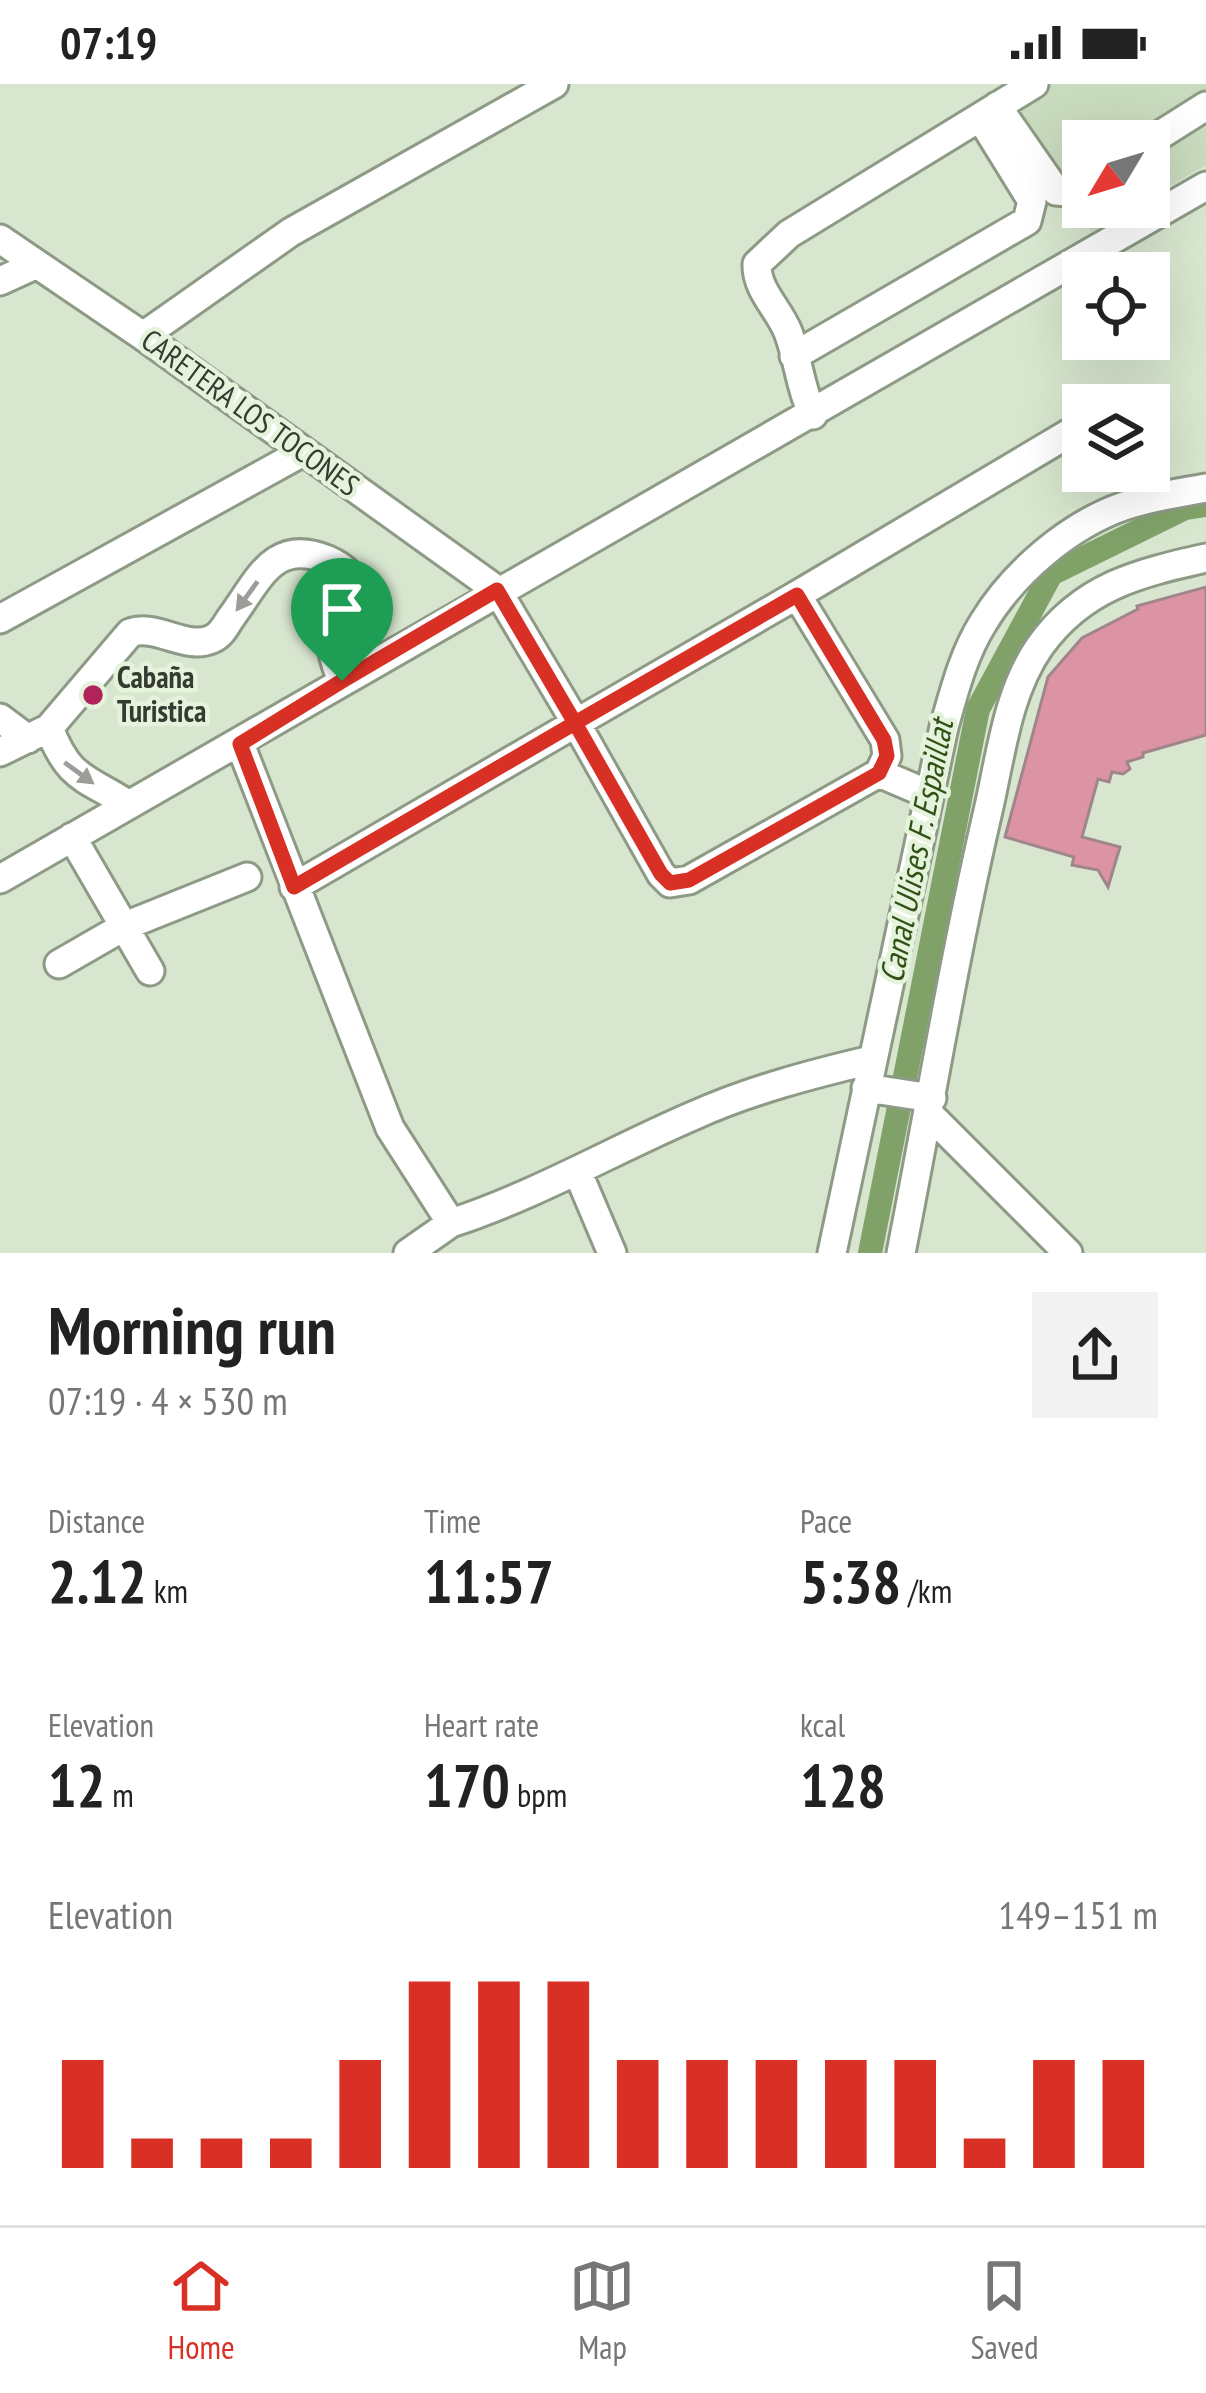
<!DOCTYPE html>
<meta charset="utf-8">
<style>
body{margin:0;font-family:"PT Sans Narrow",sans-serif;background:#f2f2f2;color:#222;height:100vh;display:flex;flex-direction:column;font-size:45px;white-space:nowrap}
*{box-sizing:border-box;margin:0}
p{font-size:39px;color:#767676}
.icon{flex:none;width:66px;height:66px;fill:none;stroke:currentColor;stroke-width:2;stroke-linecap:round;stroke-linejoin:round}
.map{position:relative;height:1169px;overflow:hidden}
.details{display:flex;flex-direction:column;background:#fff;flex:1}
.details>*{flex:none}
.needle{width:78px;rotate:232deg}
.buttons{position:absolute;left:1062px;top:36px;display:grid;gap:24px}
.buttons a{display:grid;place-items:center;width:108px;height:108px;border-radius:0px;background:#fff;box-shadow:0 12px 48px #0002;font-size:60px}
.pin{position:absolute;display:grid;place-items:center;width:102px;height:102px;color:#fff;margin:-123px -51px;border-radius:50% 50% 50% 0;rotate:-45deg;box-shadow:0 0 12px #0007}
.pin .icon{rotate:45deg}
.round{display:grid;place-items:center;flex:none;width:126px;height:126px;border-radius:0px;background:#f2f2f2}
.headline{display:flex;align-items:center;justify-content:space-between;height:204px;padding:0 48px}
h1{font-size:66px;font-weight:700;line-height:90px}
.stats{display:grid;grid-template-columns:repeat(3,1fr);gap:18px;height:204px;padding:12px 48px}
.stats div{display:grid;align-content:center}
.stats b{font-size:60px;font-weight:700}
.stats small{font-size:33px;font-weight:400}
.stats p{font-size:33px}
.chart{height:336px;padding:24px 48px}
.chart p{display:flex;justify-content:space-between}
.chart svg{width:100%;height:216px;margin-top:12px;stroke:#d93025;stroke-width:6}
.status{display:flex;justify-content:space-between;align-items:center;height:84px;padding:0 60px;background:#fff;direction:ltr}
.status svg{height:33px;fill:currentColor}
.tabs{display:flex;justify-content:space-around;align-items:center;height:168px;border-top:3px solid #e0e0e0;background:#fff;font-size:33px;color:#767676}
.tabs a{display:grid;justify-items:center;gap:6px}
.tabs .current{color:#d93025}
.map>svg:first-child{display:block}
</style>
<div class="status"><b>07:19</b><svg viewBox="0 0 49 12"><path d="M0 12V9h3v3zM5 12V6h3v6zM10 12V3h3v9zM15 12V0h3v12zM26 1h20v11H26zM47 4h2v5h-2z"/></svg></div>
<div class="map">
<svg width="1206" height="1169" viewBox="0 0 1206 1169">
<rect width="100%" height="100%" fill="#d8e6cf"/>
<!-- built -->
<path fill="#c9dbbe" d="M 1017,0 L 1206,0 L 1206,81 L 1149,114 L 1149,57 L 1083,57 L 1083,123 L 1134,123 L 1092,148 L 1004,8 Z"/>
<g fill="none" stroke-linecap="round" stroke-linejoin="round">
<!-- canal -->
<path stroke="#80a269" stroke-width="24" d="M 870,1169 L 978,625 L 1051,490 L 1185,424 L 1206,421"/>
</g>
<!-- building -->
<path fill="#dc94a5" stroke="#a0858b" stroke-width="3" d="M 1206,503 L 1206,651 L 1143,669 L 1143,673 L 1127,678 L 1130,685 L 1123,690 L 1112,688 L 1109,698 L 1098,695 L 1082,753 L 1120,763 L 1108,803 L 1098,786 L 1072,781 L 1074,773 L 1005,753 L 1048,593 L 1082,554 L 1138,525 L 1137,522 Z"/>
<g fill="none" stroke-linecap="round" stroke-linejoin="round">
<defs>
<path id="minor" d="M 997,22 L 1056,107 L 1067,108 L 1083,98
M 1149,58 L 1206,22
M 0,155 L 143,252 L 497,506 L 576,639 L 294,803
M 0,197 L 35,181
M 143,252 L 291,148 L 554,0
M 794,272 L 1027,137 L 1032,117 L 980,33
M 813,331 C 799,302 799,276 788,248 C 779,225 756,206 757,180 L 789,150 L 1034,0
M 797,511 L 1083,341
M 0,535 L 303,368
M 0,634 L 28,655
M 49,644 C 69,695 83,692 126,719
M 240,660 L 390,1044 L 451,1139 C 537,1111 613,1066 695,1031 C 751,1006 812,990 871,976
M 0,668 L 49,644 L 130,549 C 157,539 185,567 212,555 C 221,551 225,543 230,535 C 259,496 273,453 328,476 C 339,481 351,488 354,501 C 358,521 333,540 332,561 C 332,573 338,586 342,597
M 879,689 L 689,796 L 670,799 L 661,790 L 576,639 L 797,511 L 885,656 L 887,672 L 879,689 L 928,710
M 72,753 L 150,887
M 0,795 L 1206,102
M 59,880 L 125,842 L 247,793
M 866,1004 L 932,1014
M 929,1030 L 1068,1169
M 578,1089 L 612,1169
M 408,1169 L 451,1139
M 832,1169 L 944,643 C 954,608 963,571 983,539 C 1013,489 1069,441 1124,422 C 1150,413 1179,409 1206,404
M 901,1169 C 930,1022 954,873 988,727 C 1001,671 1007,609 1040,562 C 1083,502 1139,489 1206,474"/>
</defs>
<!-- minor casing -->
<use href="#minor" stroke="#8d9a85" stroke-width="33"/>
<!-- minor -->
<use href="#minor" stroke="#fff" stroke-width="27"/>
</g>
<!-- one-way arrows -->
<defs><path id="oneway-solid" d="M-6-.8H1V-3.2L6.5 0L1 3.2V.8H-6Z" transform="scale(3)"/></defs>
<g fill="#9a9d98">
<use href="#oneway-solid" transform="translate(247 512) rotate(126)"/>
<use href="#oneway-solid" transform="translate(79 689) rotate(36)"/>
</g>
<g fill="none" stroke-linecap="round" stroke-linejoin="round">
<defs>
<path id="route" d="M 342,597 L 240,660 L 294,803 L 575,639 L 661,790 L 670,799 L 689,796 L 879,689 L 887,672 L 884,656 L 797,511 L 575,639 L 497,506 L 342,597"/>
</defs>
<!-- route casing -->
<use href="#route" stroke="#fff" stroke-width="24"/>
<!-- route -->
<use href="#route" stroke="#d93025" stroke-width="15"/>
</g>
<!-- markers -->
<circle fill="#b1235b" stroke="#e5f3dc" stroke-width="4.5" cx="93" cy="611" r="12"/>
<g text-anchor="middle" stroke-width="9" stroke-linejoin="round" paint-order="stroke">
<!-- street labels -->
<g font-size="30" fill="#363b32" stroke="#e5f3dc">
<text transform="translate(250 329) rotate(36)" y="10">CARETERA LOS TOCONES</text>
</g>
<!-- poi labels -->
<g font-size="30" font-weight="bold" fill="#363b32" stroke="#e5f3dc" text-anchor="start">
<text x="117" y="604">Cabaña<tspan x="117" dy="34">Turistica</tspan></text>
</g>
<!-- water labels -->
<g font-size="33" font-style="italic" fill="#305115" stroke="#e5f3dc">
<text transform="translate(916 767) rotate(-79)" y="12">Canal Ulises F. Espaillat</text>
</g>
</g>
</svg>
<div class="buttons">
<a><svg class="needle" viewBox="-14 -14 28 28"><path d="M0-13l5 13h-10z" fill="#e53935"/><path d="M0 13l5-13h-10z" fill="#767676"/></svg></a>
<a><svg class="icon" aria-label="locate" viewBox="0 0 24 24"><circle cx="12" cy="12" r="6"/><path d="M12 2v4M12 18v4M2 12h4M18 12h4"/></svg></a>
<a><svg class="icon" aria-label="layers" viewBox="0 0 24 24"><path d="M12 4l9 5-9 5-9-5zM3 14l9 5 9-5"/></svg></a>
</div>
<div class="pin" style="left:342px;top:597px;background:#1e9e55"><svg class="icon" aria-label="arrive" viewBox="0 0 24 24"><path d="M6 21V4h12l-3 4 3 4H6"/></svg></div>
</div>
<section class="details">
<div class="headline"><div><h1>Morning run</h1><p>07:19 · 4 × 530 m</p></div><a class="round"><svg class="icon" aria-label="share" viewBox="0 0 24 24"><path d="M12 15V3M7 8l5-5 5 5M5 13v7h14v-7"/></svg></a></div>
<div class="stats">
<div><p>Distance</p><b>2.12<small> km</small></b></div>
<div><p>Time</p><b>11:57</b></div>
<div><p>Pace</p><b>5:38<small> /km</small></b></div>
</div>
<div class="stats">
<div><p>Elevation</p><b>12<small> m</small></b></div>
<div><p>Heart rate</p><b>170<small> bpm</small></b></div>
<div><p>kcal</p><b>128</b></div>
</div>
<div class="chart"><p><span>Elevation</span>149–151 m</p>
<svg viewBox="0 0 160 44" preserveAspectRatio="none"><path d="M5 44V22M15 44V38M25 44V38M35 44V38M45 44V22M55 44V6M65 44V6M75 44V6M85 44V22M95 44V22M105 44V22M115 44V22M125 44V22M135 44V38M145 44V22M155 44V22"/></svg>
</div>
</section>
<nav class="tabs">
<a class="current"><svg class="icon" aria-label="home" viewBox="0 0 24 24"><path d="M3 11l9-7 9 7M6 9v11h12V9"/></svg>Home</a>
<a><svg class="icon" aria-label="map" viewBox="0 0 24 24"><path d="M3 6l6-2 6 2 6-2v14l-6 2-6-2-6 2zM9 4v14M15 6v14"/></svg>Map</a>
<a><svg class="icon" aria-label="saved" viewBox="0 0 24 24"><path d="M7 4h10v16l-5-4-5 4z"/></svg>Saved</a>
</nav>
